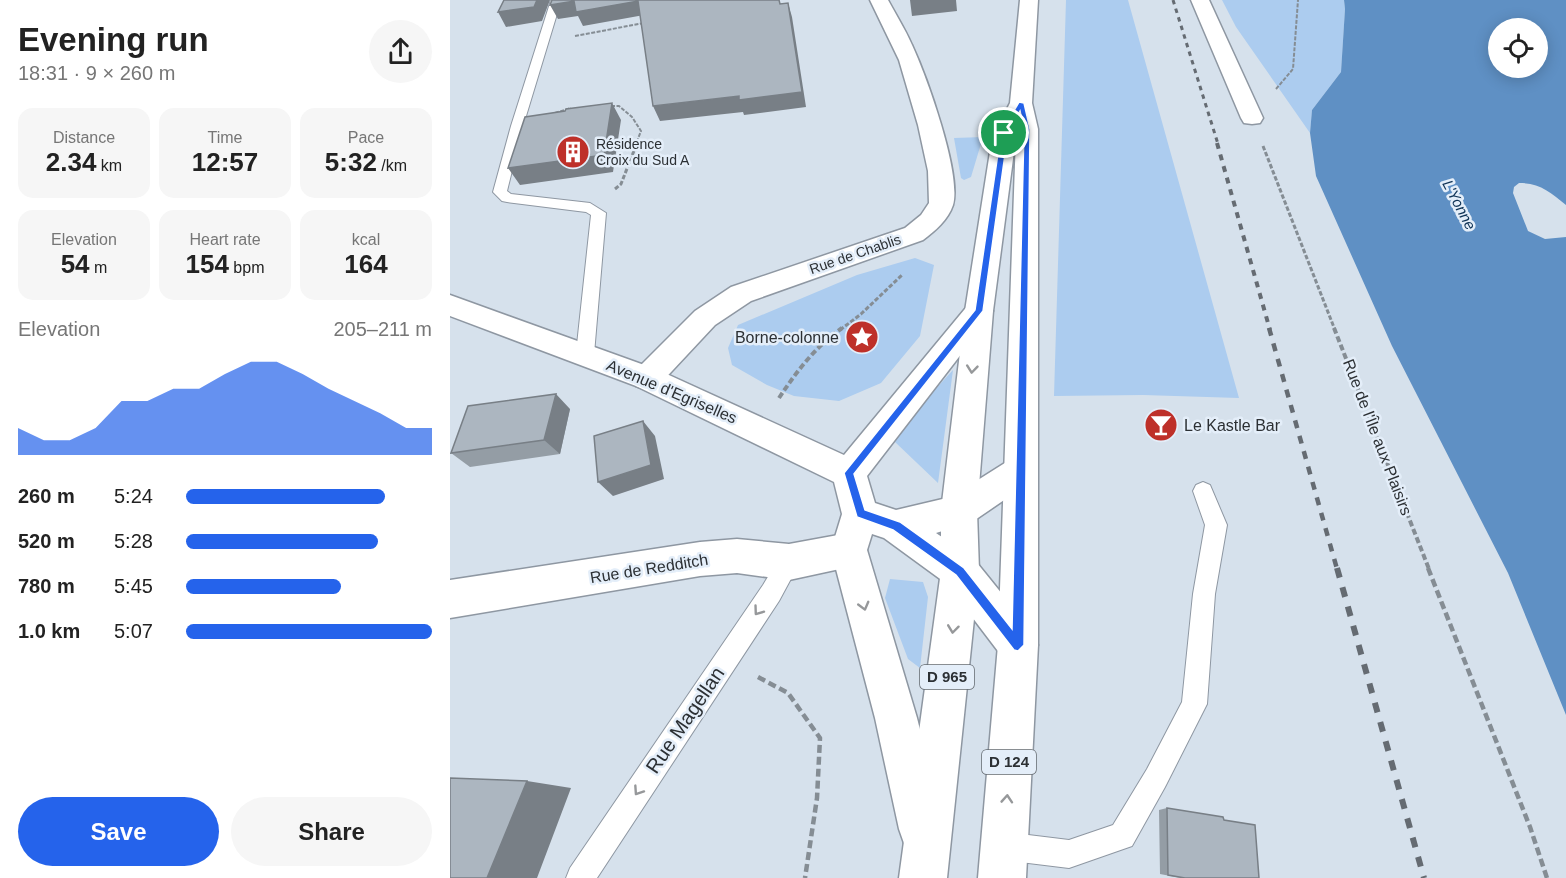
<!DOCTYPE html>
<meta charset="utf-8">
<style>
body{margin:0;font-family:Arial,sans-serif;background:#f6f6f6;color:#222;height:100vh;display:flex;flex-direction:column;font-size:22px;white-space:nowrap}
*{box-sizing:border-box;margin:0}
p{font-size:20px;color:#767676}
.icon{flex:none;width:33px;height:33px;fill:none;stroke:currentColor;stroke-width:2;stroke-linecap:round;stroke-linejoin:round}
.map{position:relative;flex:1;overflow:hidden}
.drawer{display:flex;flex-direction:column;background:#fff;width:450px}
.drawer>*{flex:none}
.tools{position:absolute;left:1038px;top:18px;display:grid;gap:12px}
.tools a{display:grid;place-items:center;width:60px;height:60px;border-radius:50%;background:#fff;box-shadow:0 3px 15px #0003;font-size:30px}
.pin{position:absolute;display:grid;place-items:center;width:51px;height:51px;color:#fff;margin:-26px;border:3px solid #fff;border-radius:50%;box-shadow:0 2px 6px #0007}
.round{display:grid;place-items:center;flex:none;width:63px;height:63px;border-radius:32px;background:#f6f6f6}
.head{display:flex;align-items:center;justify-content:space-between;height:102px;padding:0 18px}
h1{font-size:33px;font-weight:700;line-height:45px}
.figures{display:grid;grid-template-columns:repeat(3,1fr);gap:9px;height:102px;padding:6px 18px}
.figures div{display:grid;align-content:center;border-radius:15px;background:#f6f6f6;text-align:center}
.figures b{font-size:26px;font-weight:700}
.figures small{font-size:16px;font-weight:400}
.figures p{font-size:16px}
.chart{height:168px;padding:12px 18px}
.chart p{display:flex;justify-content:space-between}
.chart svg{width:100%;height:108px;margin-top:6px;fill:#2563eb;opacity:.7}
.action{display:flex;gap:12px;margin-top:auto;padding:12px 18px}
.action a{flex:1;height:69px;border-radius:36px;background:#2563eb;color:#fff;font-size:24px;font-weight:700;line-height:69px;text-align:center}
.action a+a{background:#f6f6f6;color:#222}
ul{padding:0 18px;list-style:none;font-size:20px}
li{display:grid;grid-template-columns:96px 72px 1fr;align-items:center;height:45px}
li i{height:15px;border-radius:8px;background:#2563eb}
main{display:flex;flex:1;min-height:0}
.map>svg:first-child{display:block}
</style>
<main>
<section class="drawer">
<div class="head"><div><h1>Evening run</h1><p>18:31 · 9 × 260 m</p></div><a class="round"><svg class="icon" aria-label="share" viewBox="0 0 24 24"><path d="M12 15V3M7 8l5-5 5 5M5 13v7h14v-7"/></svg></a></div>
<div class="figures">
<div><p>Distance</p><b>2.34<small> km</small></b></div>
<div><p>Time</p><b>12:57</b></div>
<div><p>Pace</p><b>5:32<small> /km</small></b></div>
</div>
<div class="figures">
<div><p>Elevation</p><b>54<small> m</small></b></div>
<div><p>Heart rate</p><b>154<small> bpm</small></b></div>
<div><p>kcal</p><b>164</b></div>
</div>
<div class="chart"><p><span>Elevation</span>205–211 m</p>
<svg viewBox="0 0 160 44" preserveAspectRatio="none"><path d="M0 44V33L10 38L20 38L30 33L40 22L50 22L60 17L70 17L80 11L90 6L100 6L110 11L120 17L130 22L140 27L150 33L160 33V44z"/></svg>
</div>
<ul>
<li><b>260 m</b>5:24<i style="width:81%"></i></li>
<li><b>520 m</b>5:28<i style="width:78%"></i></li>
<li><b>780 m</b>5:45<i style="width:63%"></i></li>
<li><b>1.0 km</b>5:07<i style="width:100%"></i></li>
</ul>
<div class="action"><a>Save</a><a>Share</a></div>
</section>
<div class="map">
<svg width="1116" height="878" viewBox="0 0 1116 878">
<rect width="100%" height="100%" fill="#d6e1ec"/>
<!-- green -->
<path fill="#acccef" d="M 616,0 L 678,0 L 789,398 L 693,395 L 604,396 Z
M 772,0 L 894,0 L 895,9 L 891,72 L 862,110 L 860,133 L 786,27 Z
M 533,137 L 521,177 L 514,180 L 511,178 L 504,138 Z
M 465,258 L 484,265 L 470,336 L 431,383 L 389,401 L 344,396 L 317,385 L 282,365 L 278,348 L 288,325 L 407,275 Z
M 503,370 L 488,483 L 445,442 L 453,424 Z
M 440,579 L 473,582 L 478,597 L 470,668 L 458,659 L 435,598 Z"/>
<!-- water -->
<path fill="#5f90c4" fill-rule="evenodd" d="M 894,0 L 1116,0 L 1116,205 C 1100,192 1090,183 1069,183 L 1064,187 L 1063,193 L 1078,231 L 1095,239 L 1116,237 L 1116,715 L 1058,573 L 942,346 L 866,176 L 860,133 L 862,110 L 891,72 L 895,9 ZM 1088,28 L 1088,68 L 1048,68 L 1048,28 Z"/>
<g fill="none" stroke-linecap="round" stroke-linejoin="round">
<defs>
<path id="lane" d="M 101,0 L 115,0 L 110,4 L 73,126 L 57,191 L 61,194 L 140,203 L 156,213 L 144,354 L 141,359 L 135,361 L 129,359 L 126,354 L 141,215 L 136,212 L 57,202 L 52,201 L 43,192 L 61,126 Z
M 753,482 L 760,485 L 777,525 L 765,594 L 757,704 L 715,787 L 682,846 L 619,868 L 553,860 L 543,856 L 539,846 L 543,836 L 553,832 L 619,840 L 663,825 L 697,769 L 732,702 L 743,594 L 755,525 L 743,491 L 746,485 Z
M 339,552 L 347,555 L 350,562 L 329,601 L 147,878 L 116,878 L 120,868 L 313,585 L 331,555 Z"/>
<path id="street" d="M 420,0 L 438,0 C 446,15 455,29 462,45 C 476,75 512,174 503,205 C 498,220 485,231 473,240 L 301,301 L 265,325 L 208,386 L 197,390 L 186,386 L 182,378 L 186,370 L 245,311 L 281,287 L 455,228 L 471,215 L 479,203 L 478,171 L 468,125 L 449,60 Z
M 741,0 L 759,0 L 813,118 L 810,123 L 802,124 L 794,123 L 791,118 Z
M 399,533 L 412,538 L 417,550 L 412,562 L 399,567 L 339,580 L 287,573 L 250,576 L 0,618 L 0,580 L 250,542 L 287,539 L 339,544 Z"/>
<path id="secondary" d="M 0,295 L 208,370 L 394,455 L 519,304 L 529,301 L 539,304 L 543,311 L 539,318 L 417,476 L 425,503 L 446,510 L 501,497 L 558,461 L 570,456 L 582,461 L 587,471 L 582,481 L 522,522 L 486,533 L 523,558 L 582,631 L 588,645 L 582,659 L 568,665 L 554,659 L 497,584 L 434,538 L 422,534 L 417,550 L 467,718 L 495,829 L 489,846 L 472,852 L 455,846 L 449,829 L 425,718 L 381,550 L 392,514 L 384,482 L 186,386 L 0,316 Z"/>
<path id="primary" d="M 570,0 L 588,0 L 582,103 L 588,129 L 588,645 L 576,878 L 528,878 L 548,645 L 566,136 L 543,311 L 527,511 L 529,571 L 497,878 L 449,878 L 491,571 L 491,511 L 515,311 L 542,139 L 560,103 Z"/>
</defs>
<!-- lane casing -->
<use href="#lane" stroke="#8e97a2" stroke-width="2"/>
<!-- street casing -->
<use href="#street" stroke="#8e97a2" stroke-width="3"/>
<!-- secondary casing -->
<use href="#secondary" stroke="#8e97a2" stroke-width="3"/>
<!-- primary casing -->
<use href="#primary" stroke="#8e97a2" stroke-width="3"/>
<!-- path-far3 -->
<path stroke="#858d94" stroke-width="2" stroke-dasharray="4 1.5" stroke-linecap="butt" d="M 125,36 L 194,23
M 826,89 L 843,69 L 848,0
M 161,106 L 169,106 L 182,117 L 191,131 L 186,144
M 105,113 L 121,108"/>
<!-- path-far2 -->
<path stroke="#858d94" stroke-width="3" stroke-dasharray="4.5 2" stroke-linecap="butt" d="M 813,146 L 885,330
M 165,189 L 171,184 L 187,143
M 390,330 L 411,314 L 452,275"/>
<!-- path-far1 -->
<path stroke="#858d94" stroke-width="4" stroke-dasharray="6 3" stroke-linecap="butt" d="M 884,328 L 979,569
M 329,398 C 347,371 365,347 392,328"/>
<!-- path -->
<path stroke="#858d94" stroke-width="4.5" stroke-dasharray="8 4" stroke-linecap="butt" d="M 978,568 L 1080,827 L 1097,878
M 308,677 L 338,693 L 370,738 L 367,798 L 355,878"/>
<!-- lane -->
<use href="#lane" fill="#fff" fill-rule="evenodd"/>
<!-- street -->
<use href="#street" fill="#fff" fill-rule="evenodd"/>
<!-- secondary -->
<use href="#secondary" fill="#fff" fill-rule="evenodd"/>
<!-- primary -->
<use href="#primary" fill="#fff" fill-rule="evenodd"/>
<!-- rail-far3 -->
<path stroke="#656b72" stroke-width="3" stroke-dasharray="4.5 4.5" stroke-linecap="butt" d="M 723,0 L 768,144"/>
<!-- rail-far2 -->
<path stroke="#656b72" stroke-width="4" stroke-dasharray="6 6" stroke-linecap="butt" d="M 767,143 L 820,330"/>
<!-- rail-far1 -->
<path stroke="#656b72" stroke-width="4.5" stroke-dasharray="8 8" stroke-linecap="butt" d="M 819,328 L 887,569"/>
<!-- rail -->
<path stroke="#656b72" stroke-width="6" stroke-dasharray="10 10" stroke-linecap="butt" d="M 887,568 L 974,878"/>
</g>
<!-- wall -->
<path fill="#949da5" d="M 120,409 L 110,454 L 20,467 L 1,453 Z
M 717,808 L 774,820 L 809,878 L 731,878 L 710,874 L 709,810 Z"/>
<!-- shaded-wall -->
<path fill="#787f86" d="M 87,0 L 100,0 L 92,21 L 56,27 L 48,12 Z
M 460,0 L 506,0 L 507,11 L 462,16 Z
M 124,1 L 188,1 L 194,15 L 133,26 L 128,16 L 108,19 L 100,5 Z
M 338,3 L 342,17 L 356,107 L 294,115 L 293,112 L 210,121 L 203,106 L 289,96 Z
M 162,103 L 171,120 L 163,172 L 70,185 L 58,168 Z
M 106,394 L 120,409 L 110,454 L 94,440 Z
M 193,421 L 205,436 L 214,479 L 163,496 L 148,482 Z
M 77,781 L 121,788 L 87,878 L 37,878 Z"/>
<!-- building -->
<path fill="#acb6c0" stroke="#787f86" stroke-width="1.5" d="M 54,0 L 87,0 L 84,7 L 48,12 Z
M 102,0 L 329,0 L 330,4 L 338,3 L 352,92 L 289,100 L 289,96 L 203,106 L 188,1 L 126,12 L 124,1 L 100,5 Z
M 162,103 L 154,155 L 58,168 L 75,117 L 115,111 L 116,109 Z
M 106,394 L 94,440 L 1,453 L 18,406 Z
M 193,421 L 201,465 L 148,482 L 144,436 Z
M 0,778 L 77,781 L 37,878 L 0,878 Z
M 717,808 L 773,817 L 774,820 L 805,825 L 809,878 L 735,878 L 718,875 Z"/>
<!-- one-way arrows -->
<defs><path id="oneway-chevron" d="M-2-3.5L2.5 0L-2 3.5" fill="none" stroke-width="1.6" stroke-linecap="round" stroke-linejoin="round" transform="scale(1.5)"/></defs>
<g stroke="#96989a">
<use href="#oneway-chevron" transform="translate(522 369) rotate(96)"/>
<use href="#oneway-chevron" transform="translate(414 606) rotate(75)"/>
<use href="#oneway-chevron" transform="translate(308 611) rotate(126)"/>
<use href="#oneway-chevron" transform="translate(503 629) rotate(97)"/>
<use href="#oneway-chevron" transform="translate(188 791) rotate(124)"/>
<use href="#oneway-chevron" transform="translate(557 799) rotate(-86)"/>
</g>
<!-- route -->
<path fill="#2563eb" stroke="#fff" stroke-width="1.5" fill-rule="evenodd" d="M 569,102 L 574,103 L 580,129 L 574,645 L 568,651 L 564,650 L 506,575 L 443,530 L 407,517 L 394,473 L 525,310 L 551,133 ZM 570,111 L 574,129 L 562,629 L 514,568 L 450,522 L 415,510 L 404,474 L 533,311 L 558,133 Z"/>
<!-- icons -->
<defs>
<symbol id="building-disc" viewBox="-11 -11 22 22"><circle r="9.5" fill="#be3029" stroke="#e4eef9"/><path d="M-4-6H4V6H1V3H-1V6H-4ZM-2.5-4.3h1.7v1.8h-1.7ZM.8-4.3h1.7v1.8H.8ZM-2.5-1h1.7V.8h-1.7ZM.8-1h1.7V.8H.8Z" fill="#fff"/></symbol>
<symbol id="sight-disc" viewBox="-11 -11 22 22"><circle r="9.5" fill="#be3029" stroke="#e4eef9"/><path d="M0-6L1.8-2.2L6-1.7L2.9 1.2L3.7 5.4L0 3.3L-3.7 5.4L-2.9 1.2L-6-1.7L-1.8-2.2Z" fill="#fff"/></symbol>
<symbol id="bar-disc" viewBox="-11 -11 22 22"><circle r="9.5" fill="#be3029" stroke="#e4eef9"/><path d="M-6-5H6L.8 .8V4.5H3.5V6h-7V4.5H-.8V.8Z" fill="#fff"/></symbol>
</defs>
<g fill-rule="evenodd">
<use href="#building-disc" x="104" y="133" width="38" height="38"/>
<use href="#sight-disc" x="393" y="318" width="38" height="38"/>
<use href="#bar-disc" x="692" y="406" width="38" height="38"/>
</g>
<g text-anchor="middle" stroke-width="5" stroke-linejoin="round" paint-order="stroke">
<!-- far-poi labels -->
<g font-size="14" fill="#2c3034" stroke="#e4eef9" text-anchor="start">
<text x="146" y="149">Résidence<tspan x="146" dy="16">Croix du Sud A</tspan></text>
</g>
<!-- far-street labels -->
<g font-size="14" fill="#2c3034" stroke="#e4eef9">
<text transform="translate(405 254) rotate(-19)" y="5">Rue de Chablis</text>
</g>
<!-- far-water labels -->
<g font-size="15" font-style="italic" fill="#0f3356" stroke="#e4eef9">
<text transform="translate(1009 205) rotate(62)" y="5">L'Yonne</text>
</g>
<!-- shield labels -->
<g fill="#e4eef9" stroke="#63696f" stroke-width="1.5">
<rect x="470" y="665" width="54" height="24" rx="4.5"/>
<rect x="532" y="750" width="54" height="24" rx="4.5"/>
</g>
<g font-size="15" font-weight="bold" fill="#2c3034">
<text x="497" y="682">D 965</text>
<text x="559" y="767">D 124</text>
</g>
<!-- poi labels -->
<g font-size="16" fill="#2c3034" stroke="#e4eef9" text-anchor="end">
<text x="389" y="343">Borne-colonne</text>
<text x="734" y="431" text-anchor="start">Le Kastle Bar</text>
</g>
<!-- street labels -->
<g font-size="16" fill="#2c3034" stroke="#e4eef9">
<text transform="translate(222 391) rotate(23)" y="6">Avenue d'Egriselles</text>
<text transform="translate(928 437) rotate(69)" y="6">Rue de l'Île aux Plaisirs</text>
<text transform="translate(199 568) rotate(-9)" y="6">Rue de Redditch</text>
</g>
<!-- near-street labels -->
<g font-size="20" fill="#2c3034" stroke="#e4eef9">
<text transform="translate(235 720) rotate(-56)" y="7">Rue Magellan</text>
</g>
</g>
</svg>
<div class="tools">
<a><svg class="icon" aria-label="locate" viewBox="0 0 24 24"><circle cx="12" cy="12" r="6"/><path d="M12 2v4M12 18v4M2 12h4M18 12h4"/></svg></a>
</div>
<div class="pin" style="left:554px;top:133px;background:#1e9e55"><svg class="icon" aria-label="arrive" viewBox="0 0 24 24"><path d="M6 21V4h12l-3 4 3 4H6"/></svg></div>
</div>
</main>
